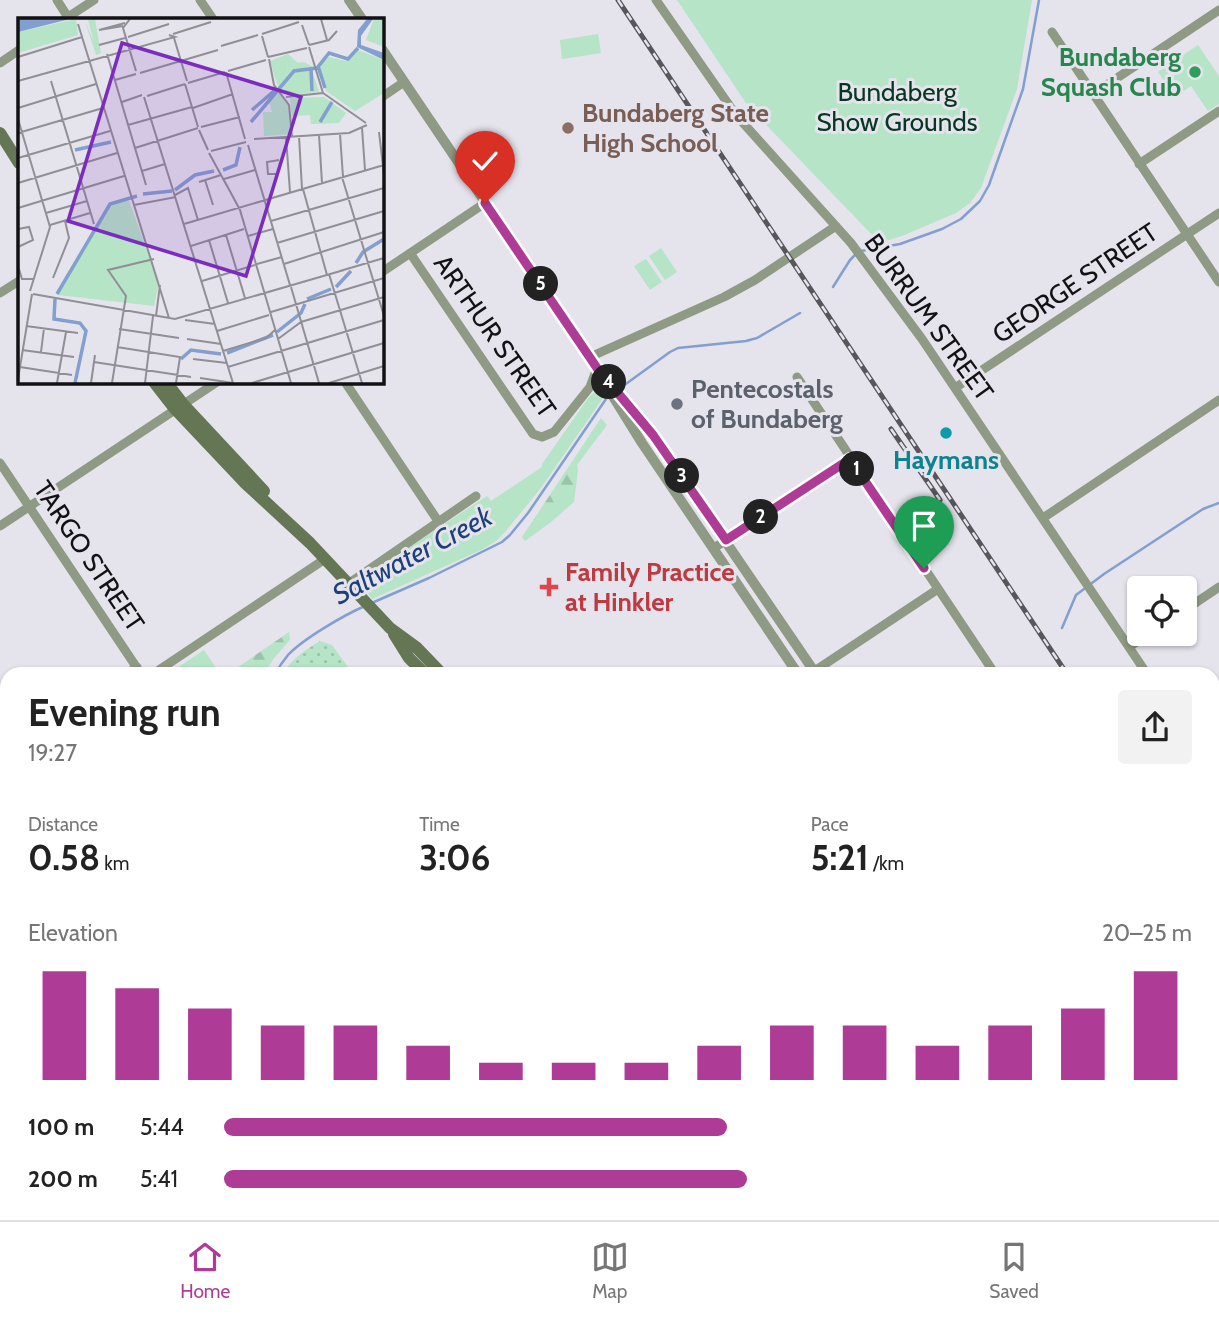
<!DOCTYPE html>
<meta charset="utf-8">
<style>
body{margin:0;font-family:Cabin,sans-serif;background:#f2f2f2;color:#222;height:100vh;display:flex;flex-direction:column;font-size:26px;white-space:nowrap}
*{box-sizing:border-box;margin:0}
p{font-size:23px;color:#767676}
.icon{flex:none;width:38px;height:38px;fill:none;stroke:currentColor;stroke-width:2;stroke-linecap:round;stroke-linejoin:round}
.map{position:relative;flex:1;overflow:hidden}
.side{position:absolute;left:0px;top:667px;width:1220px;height:555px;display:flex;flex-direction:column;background:#fff;border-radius:21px 21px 0 0;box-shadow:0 2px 5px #0004}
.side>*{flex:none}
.buttons{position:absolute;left:1127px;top:576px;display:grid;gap:14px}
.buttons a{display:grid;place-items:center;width:70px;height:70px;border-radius:7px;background:#fff;box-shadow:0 2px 5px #0004;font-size:35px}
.pin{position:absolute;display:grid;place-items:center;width:60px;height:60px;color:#fff;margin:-72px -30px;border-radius:50% 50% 50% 0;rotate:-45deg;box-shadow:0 0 7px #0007}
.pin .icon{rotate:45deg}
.km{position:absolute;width:35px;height:35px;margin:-18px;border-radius:50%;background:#222;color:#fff;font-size:19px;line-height:35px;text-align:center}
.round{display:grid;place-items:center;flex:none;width:74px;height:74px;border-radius:7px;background:#f2f2f2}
.head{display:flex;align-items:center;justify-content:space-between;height:119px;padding:0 28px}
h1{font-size:38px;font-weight:700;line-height:52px}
.figures{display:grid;grid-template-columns:repeat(3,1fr);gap:10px;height:119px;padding:7px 28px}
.figures div{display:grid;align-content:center}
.figures b{font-size:35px;font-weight:700}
.figures small{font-size:19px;font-weight:400}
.figures p{font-size:19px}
.chart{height:196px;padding:14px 28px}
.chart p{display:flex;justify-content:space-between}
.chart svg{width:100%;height:126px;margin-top:7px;stroke:#ae3c97;stroke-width:6}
ul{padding:0 28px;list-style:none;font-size:23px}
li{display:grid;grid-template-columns:112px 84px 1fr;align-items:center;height:52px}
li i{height:18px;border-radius:9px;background:#ae3c97}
.tab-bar{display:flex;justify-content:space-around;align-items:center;height:98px;border-top:2px solid #e0e0e0;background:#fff;font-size:19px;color:#767676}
.tab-bar a{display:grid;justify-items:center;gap:4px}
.tab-bar .on{color:#ae3c97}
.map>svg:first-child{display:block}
</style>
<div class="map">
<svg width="1219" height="1220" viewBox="0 0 1219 1220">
<defs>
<pattern id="grass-dots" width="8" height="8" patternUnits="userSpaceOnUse" patternTransform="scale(1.75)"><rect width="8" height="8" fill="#b5e4c6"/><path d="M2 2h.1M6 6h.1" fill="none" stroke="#9bc3a9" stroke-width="1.8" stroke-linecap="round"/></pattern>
<pattern id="forest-firs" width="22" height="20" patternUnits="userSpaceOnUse" patternTransform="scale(1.75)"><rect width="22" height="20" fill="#b5e4c6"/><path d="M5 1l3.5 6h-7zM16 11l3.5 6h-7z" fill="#9bc3a9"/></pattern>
</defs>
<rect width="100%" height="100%" fill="#e5e3ec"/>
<!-- grass -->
<path fill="url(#grass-dots)" d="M 320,641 L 332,645 L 353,674 L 282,674 C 292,659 305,650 320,641 Z
M 7,1093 L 7,1214 L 28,1215 L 12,1220 L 0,1220 L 0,1095 Z"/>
<!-- forest -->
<path fill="url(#forest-firs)" d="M 601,418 L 607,425 L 577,465 L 578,470 L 574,502 L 551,522 L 525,541 L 522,537 Z
M 289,632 L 290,640 L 274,658 L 264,674 L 228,674 Z"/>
<!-- green -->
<path fill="#b5e4c6" d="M 677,0 L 1032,0 L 1017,89 L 981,188 L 970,203 L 956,213 L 902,236 L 889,240 L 877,240 L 748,106 Z
M 598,34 L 601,53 L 562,59 L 560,40 Z
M 1198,45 L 1219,76 L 1219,104 L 1208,111 L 1191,86 L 1175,97 L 1158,72 Z
M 661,248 L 677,272 L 665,280 L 649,256 Z
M 646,259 L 662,282 L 650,290 L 634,266 Z
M 596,391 L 601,392 L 605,395 L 541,488 L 505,532 L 496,541 L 481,550 L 372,599 L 369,595 L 367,588 L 371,584 L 364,577 L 487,496 L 491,501 L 542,467 L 542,464 L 589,397 Z
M 204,650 L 220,674 L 168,674 Z
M 66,1215 L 107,1215 L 129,1220 L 50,1220 Z
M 1021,1215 L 1091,1215 L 1083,1220 L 1024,1220 Z"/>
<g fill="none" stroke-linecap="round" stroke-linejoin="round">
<!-- stream -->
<path stroke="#829fd0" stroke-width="2.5" d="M 861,251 L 900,244 L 942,229 L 961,219 L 980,201 L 989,185 L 1023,89 L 1039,0
M 833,287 L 850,260 L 855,255
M 623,386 L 670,352 L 678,348 L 746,341 L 757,338 L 800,313
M 374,602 L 429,578 L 502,542 L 510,535 L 528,513 L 606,399
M 1062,628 L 1076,595 L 1104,574 L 1203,509 L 1219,503
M 275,674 C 279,667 283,661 288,655 C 303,639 344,615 365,606"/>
<!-- river -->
<path stroke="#829fd0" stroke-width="14" d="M 178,1220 L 180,1214"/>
<!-- minor -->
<path stroke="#8e9a83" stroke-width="9" d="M 57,0 L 69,19
M 200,0 L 213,19
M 656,0 L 736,115 L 851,243 L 922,339 L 1147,674
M 65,19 L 94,0
M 1052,32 L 1219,282
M 0,63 L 19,50
M 1093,94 L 1219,10
M 382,97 L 404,82
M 1139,164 L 1219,111
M 410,253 L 533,434 L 542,437 L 554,432 L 590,387 L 597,368
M 382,272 L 485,203
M 0,293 L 19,281
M 590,357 L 724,297 L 755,280 L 836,226
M 797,377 L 995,674
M 345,382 L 438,521
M 955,388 L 1219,213
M 0,463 L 141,674
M 1043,518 L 1219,400
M 0,526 L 217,382
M 714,548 L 850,459
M 348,584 L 476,496
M 1185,610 L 1219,587
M 1129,647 L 1149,634
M 127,674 L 137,667
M 153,674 L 325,559
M 810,674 L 938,589
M 0,694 L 7,692
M 1213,773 L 1219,783
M 0,905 L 7,923
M 0,947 L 7,945
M 1213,1001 L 1219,1010
M 0,1010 L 7,1027
M 140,1214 L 151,1220
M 38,1220 L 53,1214"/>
<!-- tertiary -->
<path stroke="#8e9a83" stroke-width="10" d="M 349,0 L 362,19
M 382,49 L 597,368 L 653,435 L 816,674
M 606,385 L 642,443 L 798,674
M 490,1214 L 494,1220
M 499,1214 L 503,1220
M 546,1220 L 555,1214
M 847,1220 L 855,1214"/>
<!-- secondary -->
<path stroke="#647654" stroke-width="12" d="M 0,133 L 19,163
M 154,382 L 175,409 L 244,482 L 310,543 L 390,628 L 416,647 L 442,674
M 166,382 L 183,404 L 264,491
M 394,634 L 409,658 L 425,674
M 1213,1152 L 1219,1148
M 1213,1173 L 1219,1169
M 819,1214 L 823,1220
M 836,1214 L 840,1220
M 1125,1214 L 1130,1220
M 1178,1214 L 1181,1220
M 1107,1220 L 1116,1214
M 1144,1220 L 1151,1214"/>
<defs>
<path id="rail" d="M 618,0 L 1067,674
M 891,429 L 940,500
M 1213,893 L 1219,902
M 1213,926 L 1219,941"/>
</defs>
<!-- rail casing -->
<use href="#rail" stroke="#57565b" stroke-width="5"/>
<!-- rail -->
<use href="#rail" stroke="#e5e3ec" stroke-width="2.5" stroke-dasharray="8" stroke-linecap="butt"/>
</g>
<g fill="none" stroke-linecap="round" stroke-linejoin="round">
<defs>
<path id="route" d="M 485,203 L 597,368 L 653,435 L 726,540 L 850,459 L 924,568"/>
</defs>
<!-- route casing -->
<use href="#route" stroke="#fff" stroke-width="14"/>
<!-- route -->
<use href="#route" stroke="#ae3c97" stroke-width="9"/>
</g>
<!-- markers -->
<circle fill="#2e9e5b" stroke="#e5e3ec" stroke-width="2.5" cx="1195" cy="72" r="7"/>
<circle fill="#8d6e63" stroke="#e5e3ec" stroke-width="2.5" cx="568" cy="128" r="7"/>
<circle fill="#6b7280" stroke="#e5e3ec" stroke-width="2.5" cx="677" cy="404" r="7"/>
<circle fill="#0f9aa8" stroke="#e5e3ec" stroke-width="2.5" cx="946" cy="433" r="7"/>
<path fill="#e0444e" stroke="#e5e3ec" stroke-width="2.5" d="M545.5 576.5h7v7h7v7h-7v7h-7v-7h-7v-7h7z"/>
<g text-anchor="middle" stroke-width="6" stroke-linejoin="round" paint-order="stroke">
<!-- leisure labels -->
<g font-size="26" font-weight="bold" fill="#27864d" stroke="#e5e3ec" text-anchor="end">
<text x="1181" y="66">Bundaberg<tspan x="1181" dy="30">Squash Club</tspan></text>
</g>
<!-- park labels -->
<g font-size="26" fill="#063720" stroke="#e5e3ec">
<text x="897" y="101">Bundaberg<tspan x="897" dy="30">Show Grounds</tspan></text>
</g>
<!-- education labels -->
<g font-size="26" font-weight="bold" fill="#785e54" stroke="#e5e3ec" text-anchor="start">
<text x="582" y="122">Bundaberg State<tspan x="582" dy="30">High School</tspan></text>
</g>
<!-- street labels -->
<g font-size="26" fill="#121114" stroke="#e5e3ec">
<text transform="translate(1075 283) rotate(-34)" y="9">GEORGE STREET</text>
<text transform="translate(929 317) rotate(54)" y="9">BURRUM STREET</text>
<text transform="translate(495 336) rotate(55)" y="9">ARTHUR STREET</text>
<text transform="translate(89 556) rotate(56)" y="9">TARGO STREET</text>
</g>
<!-- worship labels -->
<g font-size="26" font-weight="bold" fill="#5b616d" stroke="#e5e3ec" text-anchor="start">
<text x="691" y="398">Pentecostals<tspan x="691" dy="30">of Bundaberg</tspan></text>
</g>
<!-- culture labels -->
<g font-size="26" font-weight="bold" fill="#0d838f" stroke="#e5e3ec">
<text x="946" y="469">Haymans</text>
</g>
<!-- health labels -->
<g font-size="26" font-weight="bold" fill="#be3a42" stroke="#e5e3ec" text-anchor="start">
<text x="565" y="581">Family Practice<tspan x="565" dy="30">at Hinkler</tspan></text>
</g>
<!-- water labels -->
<g font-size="28" font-style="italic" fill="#1d3f7b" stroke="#e5e3ec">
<text transform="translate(412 555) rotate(-28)" y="10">Saltwater Creek</text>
</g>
</g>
<!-- overview -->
<g transform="translate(18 18)">
<rect width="366" height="366" fill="#e5e3ec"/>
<path d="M 77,1 L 83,35 L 78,37 L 67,3 L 76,24 L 70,2 ZM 270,36 L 280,45 L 270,46 L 269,56 L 258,63 L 252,43 ZM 306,79 L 328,95 L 321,105 L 293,106 L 292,97 L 274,98 L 272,80 Z" fill="#b5e4c6"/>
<path d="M 286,44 L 295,49 L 295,58 L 261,70 L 258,63 L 269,56 L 270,46 Z" fill="#b5e4c6"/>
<path d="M 58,1 L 60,17 L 0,35 L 0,14 ZM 356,1 L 366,1 L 366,29 L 348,22 ZM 340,32 L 366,42 L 366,75 L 337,93 L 308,73 L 299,51 L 310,39 L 328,43 ZM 294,52 L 301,74 L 273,77 L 260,68 L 279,53 ZM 257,70 L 270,86 L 273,116 L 246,118 L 245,94 L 254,94 L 250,81 ZM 111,183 L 141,265 L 136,288 L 40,277 L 89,191 L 98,184 Z" fill="#b5e4c6"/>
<path d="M 0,1 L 52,1 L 0,14 ZM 349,1 L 355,1 L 343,18 L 343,27 L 366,35 L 366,42 L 339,29 L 340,12 Z" fill="#829fd0"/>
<path fill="none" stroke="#829fd0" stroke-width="3.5" d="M 300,48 L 307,70M 293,51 L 294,73M 234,92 L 256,73M 233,104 L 276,53 L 299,50 L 311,35 L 330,41 L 340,30M 302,104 L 314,84M 57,132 L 93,124M 205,152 L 218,147 L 222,129M 157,172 L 177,157 L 196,153M 125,176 L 154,173M 338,245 L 345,234 L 366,221M 318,269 L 333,253M 39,276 L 92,186 L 119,178M 37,281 L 36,301 L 62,305 L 68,313 L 57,365M 289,281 L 313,271M 259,314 L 283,295 L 287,286M 209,335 L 255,317M 163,341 L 173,332 L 203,336"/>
<path fill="none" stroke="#918f96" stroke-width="2" d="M 112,1 L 105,10 L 118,53M 303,1 L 309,22M 60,6 L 151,300M 284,7 L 291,27M 105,8 L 81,12 L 107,5M 155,16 L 193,4M 244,16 L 281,4M 244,18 L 250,39M 110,19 L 151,6M 156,20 L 169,63M 81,27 L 107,20M 291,27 L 311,22 L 319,13M 203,28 L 240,17M 291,29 L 305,75 L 348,105M 89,36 L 128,167M 0,39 L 64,19M 250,39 L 289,30M 251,41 L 256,67 L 271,87 L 274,119M 210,53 L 248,42M 208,54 L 227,121M 122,55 L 200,32M 97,62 L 118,56M 0,63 L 157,19 L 151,17M 33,63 L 76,206M 170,65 L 207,54M 167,66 L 180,109M 129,78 L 167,66M 126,79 L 215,365M 268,79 L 305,75M 104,84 L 124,77M 0,90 L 78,66M 175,90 L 215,76M 0,101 L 32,209 L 12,273M 110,107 L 174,89M 183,109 L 222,99M 344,110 L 347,152M 181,112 L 190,132M 361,114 L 366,157M 0,115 L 85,90M 322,116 L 325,159M 301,117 L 304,165M 281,118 L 284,171M 268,119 L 272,174M 236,121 L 331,115 L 349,107M 230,127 L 272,267M 117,130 L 180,110M 193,133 L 228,124M 191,135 L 209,168M 0,140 L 92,113M 261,142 L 249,144 L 250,156 L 261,156M 124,153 L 147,146M 324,159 L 366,298M 206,161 L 237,152M 187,162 L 195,187M 181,164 L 203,157M 207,164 L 222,192 L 273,365M 0,165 L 99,135M 285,171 L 309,257M 157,177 L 170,170 L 180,202M 116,187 L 158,179M 0,190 L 106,158M 28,195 L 69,183M 253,203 L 366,170M 166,206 L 366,147M 32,207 L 72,195M 0,211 L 11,209 L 15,222 L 0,229M 208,217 L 227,280M 230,218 L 255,211M 191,222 L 210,285M 259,225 L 366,193M 173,228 L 226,211M 239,246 L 264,239M 266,246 L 366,214M 0,248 L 4,261 L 16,261M 322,253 L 366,240M 311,256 L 344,365M 35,260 L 51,220 L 47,203M 184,263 L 237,247M 273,269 L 301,365M 15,276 L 157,301 L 326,252M 253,294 L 366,260M 138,298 L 142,267M 167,302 L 197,306M 8,308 L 60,315M 101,311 L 161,320M 199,313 L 251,297M 169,321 L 203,326M 260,321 L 283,304 L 366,279M 99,329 L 162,339 L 158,365M 4,332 L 56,339M 205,333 L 248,320 L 257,312M 23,334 L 26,310M 175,341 L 209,345M 76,344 L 173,359M 2,349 L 54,357M 210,349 L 366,302M 182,360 L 215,365M 0,361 L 14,276M 39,365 L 48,314M 73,365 L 77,337M 94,365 L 108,278 L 90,252 L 136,241M 127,365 L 135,298M 234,365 L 366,325M 311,365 L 366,348"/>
<path fill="#7b2cbf" fill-opacity="0.15" stroke="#7b2cbf" stroke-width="3.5" d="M 104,25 L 283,79 L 228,258 L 50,203 Z"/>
<rect width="366" height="366" fill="none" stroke="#121114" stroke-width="3.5"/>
</g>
</svg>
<div class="buttons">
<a><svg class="icon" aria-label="locate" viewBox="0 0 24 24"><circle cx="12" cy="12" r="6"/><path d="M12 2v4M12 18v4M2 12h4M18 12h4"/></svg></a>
</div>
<div class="pin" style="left:924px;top:568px;background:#1e9e55"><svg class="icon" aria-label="arrive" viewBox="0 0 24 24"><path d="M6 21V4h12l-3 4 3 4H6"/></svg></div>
<div class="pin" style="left:485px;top:203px;background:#d93025"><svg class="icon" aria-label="check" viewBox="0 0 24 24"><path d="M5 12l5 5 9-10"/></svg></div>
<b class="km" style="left:857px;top:469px">1</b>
<b class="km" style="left:761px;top:517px">2</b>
<b class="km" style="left:682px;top:476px">3</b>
<b class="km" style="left:609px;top:382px">4</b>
<b class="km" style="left:541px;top:284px">5</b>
<section class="side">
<div class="head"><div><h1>Evening run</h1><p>19:27</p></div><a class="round"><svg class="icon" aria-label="share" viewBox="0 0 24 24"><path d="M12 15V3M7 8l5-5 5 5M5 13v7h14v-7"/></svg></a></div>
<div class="figures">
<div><p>Distance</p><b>0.58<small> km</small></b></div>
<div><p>Time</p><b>3:06</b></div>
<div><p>Pace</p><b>5:21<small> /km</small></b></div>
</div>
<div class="chart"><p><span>Elevation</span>20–25 m</p>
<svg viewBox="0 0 160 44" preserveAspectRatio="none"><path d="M5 44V6M15 44V12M25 44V19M35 44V25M45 44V25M55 44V32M65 44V38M75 44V38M85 44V38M95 44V32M105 44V25M115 44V25M125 44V32M135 44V25M145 44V19M155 44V6"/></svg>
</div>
<ul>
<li><b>100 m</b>5:44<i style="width:52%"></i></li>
<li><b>200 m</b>5:41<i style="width:54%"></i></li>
</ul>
</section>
</div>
<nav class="tab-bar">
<a class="on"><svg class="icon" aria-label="home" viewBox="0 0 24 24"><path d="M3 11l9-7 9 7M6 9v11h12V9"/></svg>Home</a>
<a><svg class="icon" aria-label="map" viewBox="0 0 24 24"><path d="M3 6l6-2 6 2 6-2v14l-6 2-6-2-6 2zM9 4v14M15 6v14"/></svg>Map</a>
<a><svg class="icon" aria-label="saved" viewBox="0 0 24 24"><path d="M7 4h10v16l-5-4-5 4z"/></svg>Saved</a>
</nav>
